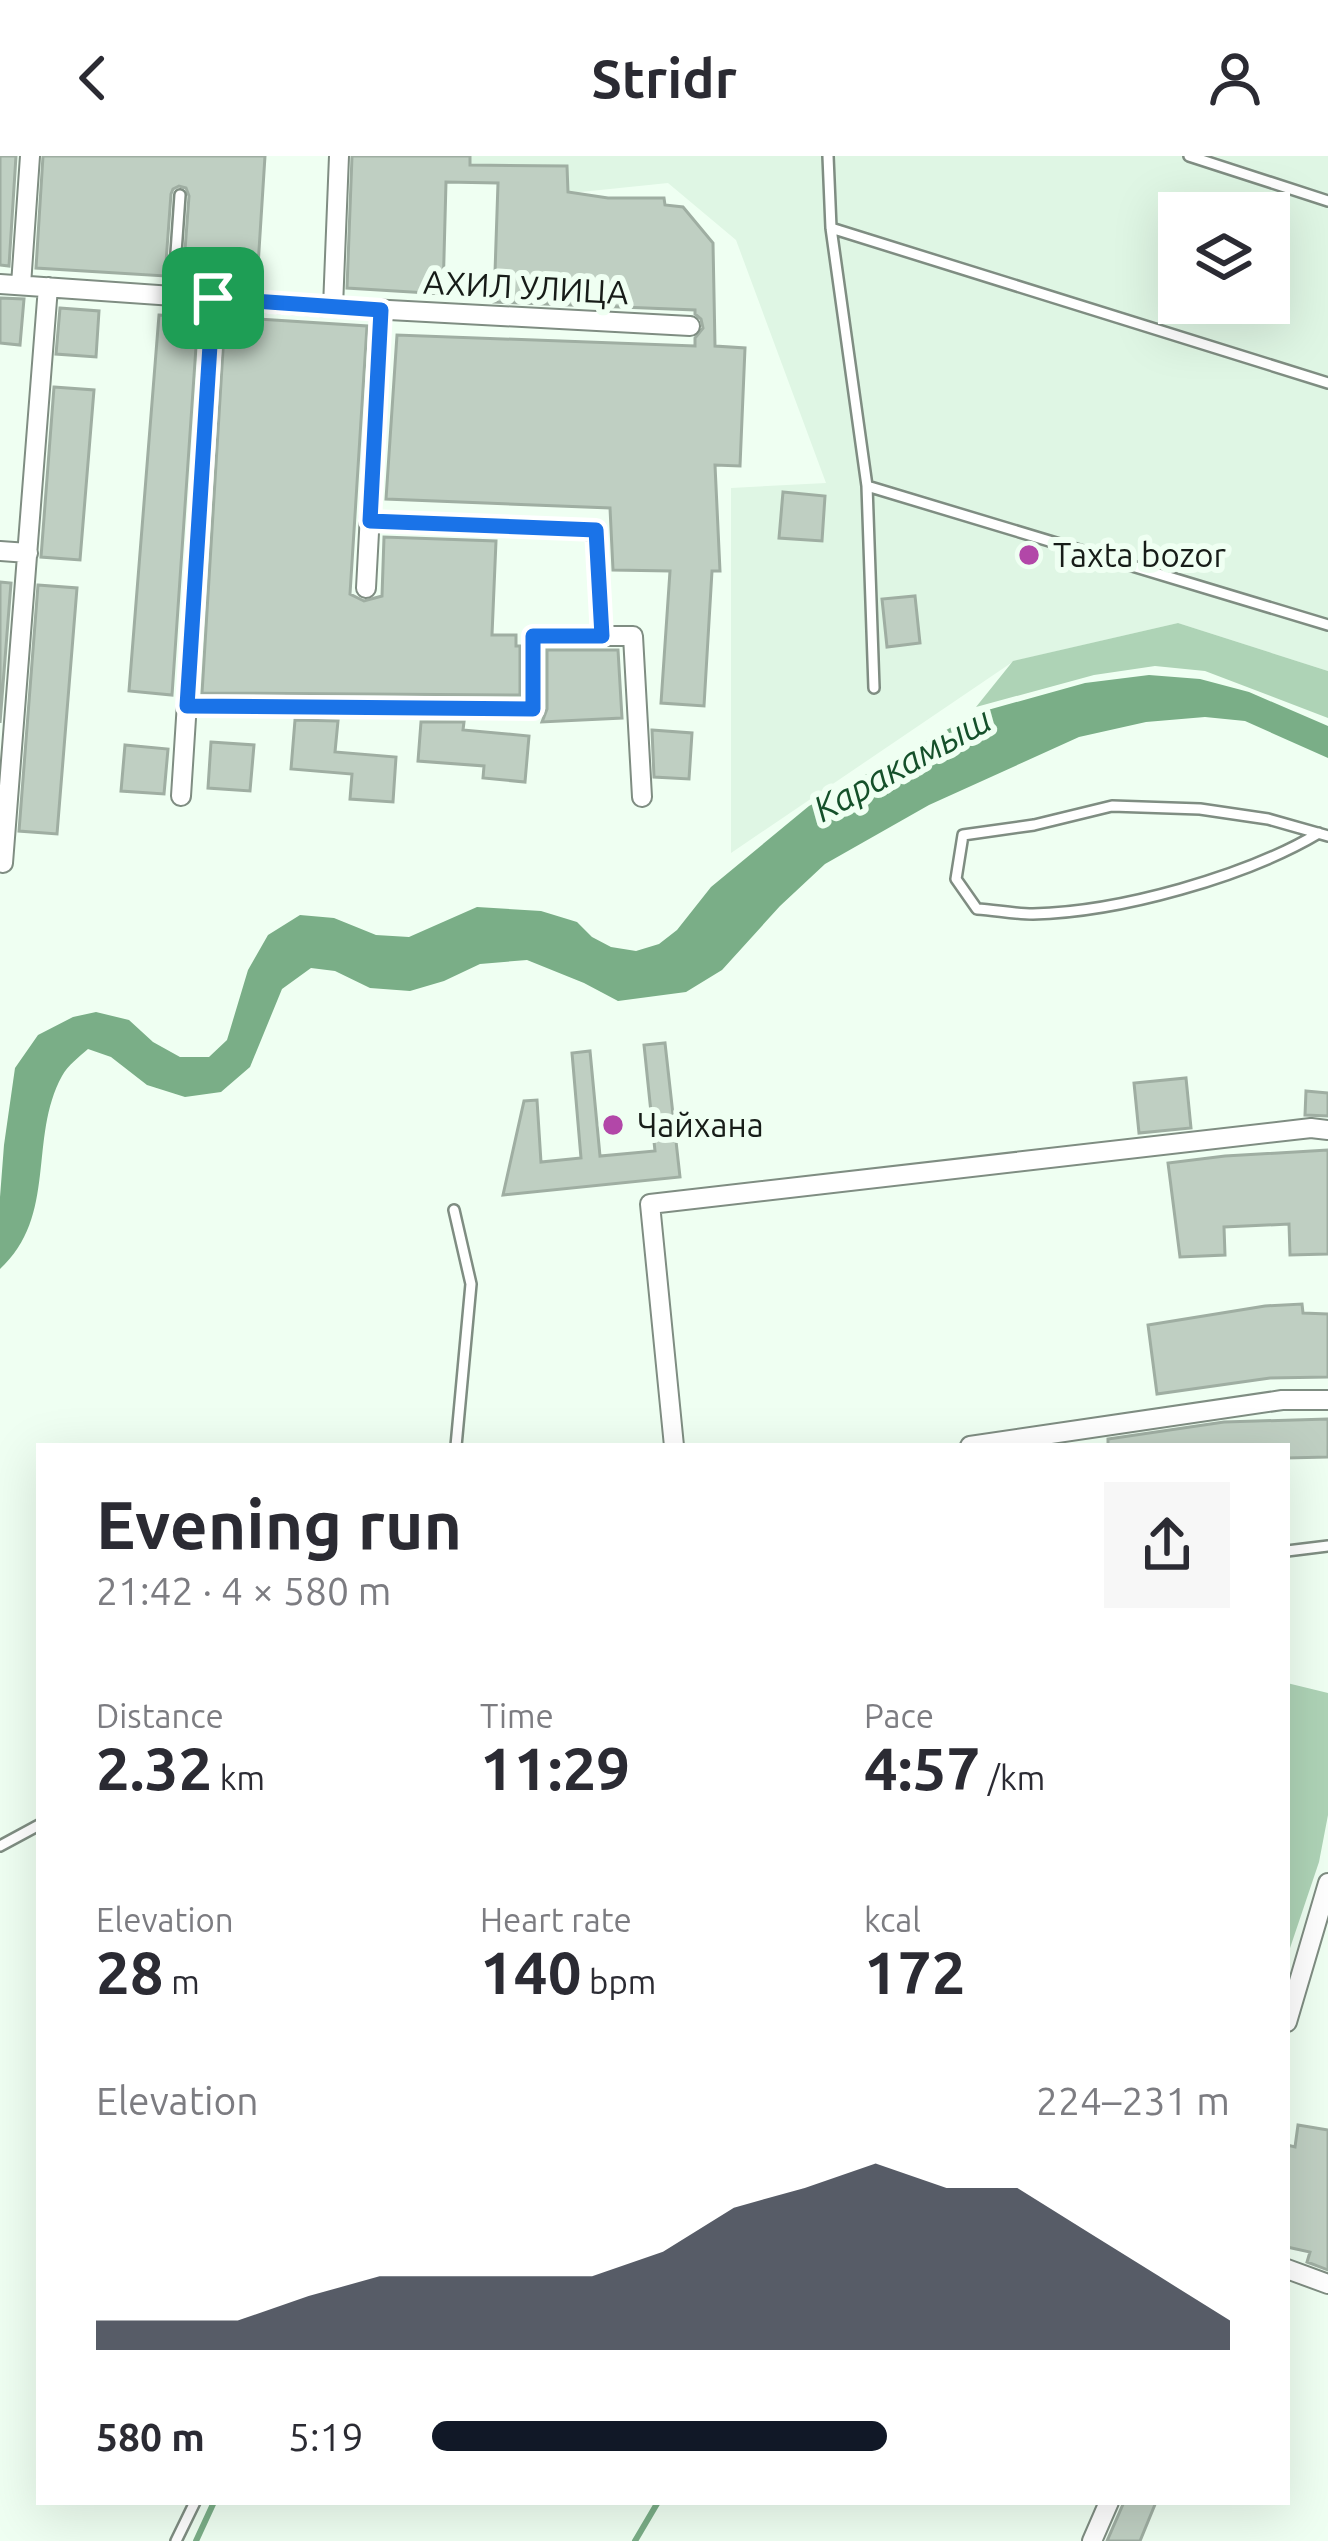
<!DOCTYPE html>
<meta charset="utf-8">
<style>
body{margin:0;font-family:Ubuntu,sans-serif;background:#f7f7f7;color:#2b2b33;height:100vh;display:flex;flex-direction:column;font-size:45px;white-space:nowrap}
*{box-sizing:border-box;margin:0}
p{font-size:39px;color:#7c7c81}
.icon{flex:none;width:66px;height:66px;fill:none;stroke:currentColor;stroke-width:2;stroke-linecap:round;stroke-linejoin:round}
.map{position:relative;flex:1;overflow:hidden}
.sheet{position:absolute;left:36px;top:1287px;width:1254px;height:1062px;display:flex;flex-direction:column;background:#fff;border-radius:0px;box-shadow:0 12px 48px #0002}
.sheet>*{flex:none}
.controls{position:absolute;left:1158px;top:36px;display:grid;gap:24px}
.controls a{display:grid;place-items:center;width:132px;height:132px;border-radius:0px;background:#fff;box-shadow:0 12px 48px #0002;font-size:60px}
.pin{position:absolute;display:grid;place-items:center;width:102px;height:102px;color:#fff;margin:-51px;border-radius:24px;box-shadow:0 6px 18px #0006}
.round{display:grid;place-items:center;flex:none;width:126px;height:126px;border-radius:0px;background:#f7f7f7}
.overview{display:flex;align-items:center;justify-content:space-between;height:204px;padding:0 60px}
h1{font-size:66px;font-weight:700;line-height:90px}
.metrics{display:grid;grid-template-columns:repeat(3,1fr);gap:18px;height:204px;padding:12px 60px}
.metrics div{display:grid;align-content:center}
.metrics b{font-size:60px;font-weight:700}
.metrics small{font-size:33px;font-weight:400}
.metrics p{font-size:33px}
.chart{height:336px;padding:24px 60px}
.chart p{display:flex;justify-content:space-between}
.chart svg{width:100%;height:216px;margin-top:12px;fill:#111827;opacity:.7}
ul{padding:0 60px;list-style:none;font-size:39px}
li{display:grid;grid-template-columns:192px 144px 1fr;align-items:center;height:90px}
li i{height:30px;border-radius:15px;background:#111827}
header{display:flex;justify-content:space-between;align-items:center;height:156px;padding:0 60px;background:#fff;font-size:54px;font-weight:700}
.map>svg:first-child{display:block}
</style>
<header><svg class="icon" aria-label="back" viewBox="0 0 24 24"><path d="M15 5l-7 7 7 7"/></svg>Stridr<svg class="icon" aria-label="person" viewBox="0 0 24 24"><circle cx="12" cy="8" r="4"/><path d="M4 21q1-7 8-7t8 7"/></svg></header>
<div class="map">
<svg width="1328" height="2385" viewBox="0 0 1328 2385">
<rect width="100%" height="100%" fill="#effff2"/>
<!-- built -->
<path fill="#dff6e4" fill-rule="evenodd" d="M 448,0 L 1328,0 L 1328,515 L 1178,467 L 1014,505 L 731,697 L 731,332 L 826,327 L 736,84 L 668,27 L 571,37 L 566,31 L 448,26 ZM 1179,57 L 1269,57 L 1269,147 L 1179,147 Z"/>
<!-- green -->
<path fill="#aed3b6" d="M 1178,467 L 1328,515 L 1328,562 L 1205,515 L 1155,510 L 1094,519 L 976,551 L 1013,505 Z
M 1287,1527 L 1328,1537 L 1328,1659 L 1319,1706 L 1287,1801 Z"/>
<!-- water -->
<path fill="#7aae87" d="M 1149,519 L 1200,523 L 1249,536 L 1328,570 L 1328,602 L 1245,565 L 1205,561 L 1146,566 L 1079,581 L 929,649 L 825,708 L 780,750 L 722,814 L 686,836 L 618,845 L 584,827 L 527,804 L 480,808 L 444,825 L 410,835 L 370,832 L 335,815 L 311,812 L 282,833 L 250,911 L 221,936 L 185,941 L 147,929 L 111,901 L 88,893 C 79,901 68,909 62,920 C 28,982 58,1060 0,1113 L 0,1041 L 4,989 L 15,912 L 38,879 L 73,861 L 96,856 L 129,864 L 153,886 L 180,901 L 209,901 L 227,884 L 248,814 L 268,779 L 300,759 L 334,762 L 376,779 L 409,781 L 477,751 L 541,755 L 577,766 L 592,781 L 611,791 L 636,795 L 659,788 L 677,774 L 711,731 L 809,650 L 977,557 L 1085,527 Z"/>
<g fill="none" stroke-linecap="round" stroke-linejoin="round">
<!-- stream -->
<path stroke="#7aae87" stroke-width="6" d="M 196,2385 L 214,2346
M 635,2385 L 658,2346"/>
</g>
<!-- building -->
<path fill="#bfcfc2" stroke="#9faea2" stroke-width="3" d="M 0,0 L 16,0 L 9,110 L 0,109 Z
M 43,0 L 265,0 L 257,126 L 183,121 L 189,40 L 186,32 L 179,30 L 173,33 L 171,38 L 165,120 L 36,112 Z
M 352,0 L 470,0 L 470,9 L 567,10 L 568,36 L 608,42 L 664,42 L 665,49 L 683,51 L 713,87 L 715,190 L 745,192 L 740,310 L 715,309 L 720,415 L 712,415 L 704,550 L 661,547 L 670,415 L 613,414 L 610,352 L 386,343 L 397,179 L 695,190 L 695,182 L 703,172 L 701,163 L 695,158 L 695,154 L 494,146 L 498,27 L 446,26 L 443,138 L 347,132 Z
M 0,142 L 24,143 L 20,189 L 0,187 Z
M 60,152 L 99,155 L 96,201 L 56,198 Z
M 159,159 L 198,162 L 172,539 L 129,535 Z
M 225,161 L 367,170 L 350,438 L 364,445 L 382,440 L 384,381 L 496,385 L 492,479 L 516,479 L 516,490 L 520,490 L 520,539 L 202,537 Z
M 54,231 L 94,234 L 80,404 L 41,401 Z
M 783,336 L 825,340 L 822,385 L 779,382 Z
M 0,426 L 11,427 L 0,567 Z
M 38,429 L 77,432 L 57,678 L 19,675 Z
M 915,440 L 920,487 L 887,491 L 882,443 Z
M 547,494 L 618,494 L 622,562 L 542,566 L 547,553 Z
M 295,564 L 338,565 L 335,596 L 396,601 L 393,646 L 350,643 L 352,618 L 291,613 Z
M 421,566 L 464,566 L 463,574 L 529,580 L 525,626 L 483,622 L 484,610 L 418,605 Z
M 652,574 L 692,577 L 689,623 L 654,621 Z
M 211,586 L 254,589 L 250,635 L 208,632 Z
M 125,589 L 168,593 L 164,638 L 121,635 Z
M 665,887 L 680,1021 L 503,1039 L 524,945 L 537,944 L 541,1006 L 581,1002 L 572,897 L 590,895 L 600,1000 L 655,995 L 644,889 Z
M 1186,922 L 1191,972 L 1139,977 L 1134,927 Z
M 1306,935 L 1328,937 L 1328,960 L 1305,959 Z
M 1328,994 L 1328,1098 L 1290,1099 L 1289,1068 L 1224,1071 L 1225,1099 L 1180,1101 L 1168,1007 L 1225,1000 Z
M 1302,1148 L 1303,1157 L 1328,1158 L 1328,1221 L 1270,1222 L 1157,1238 L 1148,1169 L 1265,1150 Z
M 1328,1263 L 1328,1301 L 1287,1302 L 1287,1290 L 1108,1290 L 1108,1283 L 1224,1266 Z
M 1298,1969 L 1328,1974 L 1328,2114 L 1307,2106 L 1310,2096 L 1287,2091 L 1287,1989 L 1295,1991 Z
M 1124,2346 L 1156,2346 L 1140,2385 L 1107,2385 Z"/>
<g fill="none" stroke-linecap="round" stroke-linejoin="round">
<defs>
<path id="lane" d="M 828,0 L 831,72 L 867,330 L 874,532
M 1189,0 L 1328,45
M 831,72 L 1328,227
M 173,140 L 180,39
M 867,330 L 1328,469
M 1319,677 C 1245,721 1119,756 1033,758 C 1014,758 995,754 977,753 L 956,723 L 963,679 L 1034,669 L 1112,650 L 1200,653 L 1268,663 L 1328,680
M 454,1054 L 471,1128 L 456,1290
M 1287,1395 L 1328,1390
M 0,1690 L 39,1669
M 176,2385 L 195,2346"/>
<path id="street" d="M 0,128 L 333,151 L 690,170
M 21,129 L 30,0
M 333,151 L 339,0
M 370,365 L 596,374 L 602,480
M 0,395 L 28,397
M 366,432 L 381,154
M 187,550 L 533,553 L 533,480 L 633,480 L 642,641
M 181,640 L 213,142
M 3,707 L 48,131
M 674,1290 L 650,1048 L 1311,972 L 1328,974
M 970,1290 L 1282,1244 L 1328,1244
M 1287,1866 L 1328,1727
M 1287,2113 L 1328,2128
M 1092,2385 L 1109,2346"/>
</defs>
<!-- lane casing -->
<use href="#lane" stroke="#7f8d82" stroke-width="14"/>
<!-- street casing -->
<use href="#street" stroke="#7f8d82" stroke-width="22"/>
<!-- lane -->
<use href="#lane" stroke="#fff" stroke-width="9"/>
<!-- street -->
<use href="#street" stroke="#fff" stroke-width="18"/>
</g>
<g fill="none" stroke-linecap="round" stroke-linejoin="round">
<defs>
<path id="route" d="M 213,142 L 381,154 L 370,365 L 596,374 L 602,480 L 533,480 L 533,553 L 187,550 Z"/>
</defs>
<!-- route casing -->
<use href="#route" stroke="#fff" stroke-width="24"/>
<!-- route -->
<use href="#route" stroke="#1a73e8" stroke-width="15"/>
</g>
<!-- markers -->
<g fill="#b247a8" stroke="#effff2" stroke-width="4.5">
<circle cx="1029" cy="399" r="12"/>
<circle cx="613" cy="969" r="12"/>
</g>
<g text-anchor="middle" stroke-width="12" stroke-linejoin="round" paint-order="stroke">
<!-- street labels -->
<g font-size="33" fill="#171c18" stroke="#effff2">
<text transform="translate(526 131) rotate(3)" y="12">АХИЛ УЛИЦА</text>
</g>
<!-- poi labels -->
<g font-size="33" fill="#171c18" stroke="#effff2" text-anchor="start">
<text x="1053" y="411">Taxta bozor</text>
<text x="637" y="981">Чайхана</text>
</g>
<!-- water labels -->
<g font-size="36" font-style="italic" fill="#14502a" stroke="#effff2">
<text transform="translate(902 608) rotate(-29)" y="13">Каракамыш</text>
</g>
</g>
</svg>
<div class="controls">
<a><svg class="icon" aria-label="layers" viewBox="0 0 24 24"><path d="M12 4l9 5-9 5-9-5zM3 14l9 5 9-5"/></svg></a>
</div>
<div class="pin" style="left:213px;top:142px;background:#1e9e55"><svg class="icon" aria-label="arrive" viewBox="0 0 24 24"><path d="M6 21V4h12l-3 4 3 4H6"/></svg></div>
<section class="sheet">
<div class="overview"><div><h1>Evening run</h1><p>21:42 · 4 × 580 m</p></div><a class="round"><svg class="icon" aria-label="share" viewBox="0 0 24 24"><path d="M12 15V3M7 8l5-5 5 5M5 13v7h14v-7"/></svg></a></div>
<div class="metrics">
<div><p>Distance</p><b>2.32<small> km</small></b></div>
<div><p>Time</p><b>11:29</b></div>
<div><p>Pace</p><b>4:57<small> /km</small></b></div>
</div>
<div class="metrics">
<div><p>Elevation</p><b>28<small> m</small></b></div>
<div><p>Heart rate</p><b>140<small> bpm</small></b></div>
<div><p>kcal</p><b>172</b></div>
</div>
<div class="chart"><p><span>Elevation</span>224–231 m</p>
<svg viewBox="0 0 160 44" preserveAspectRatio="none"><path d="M0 44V38L10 38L20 38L30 33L40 29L50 29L60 29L70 29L80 24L90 15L100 11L110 6L120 11L130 11L140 20L150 29L160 38V44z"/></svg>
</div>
<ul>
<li><b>580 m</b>5:19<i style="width:57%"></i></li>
</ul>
</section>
</div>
